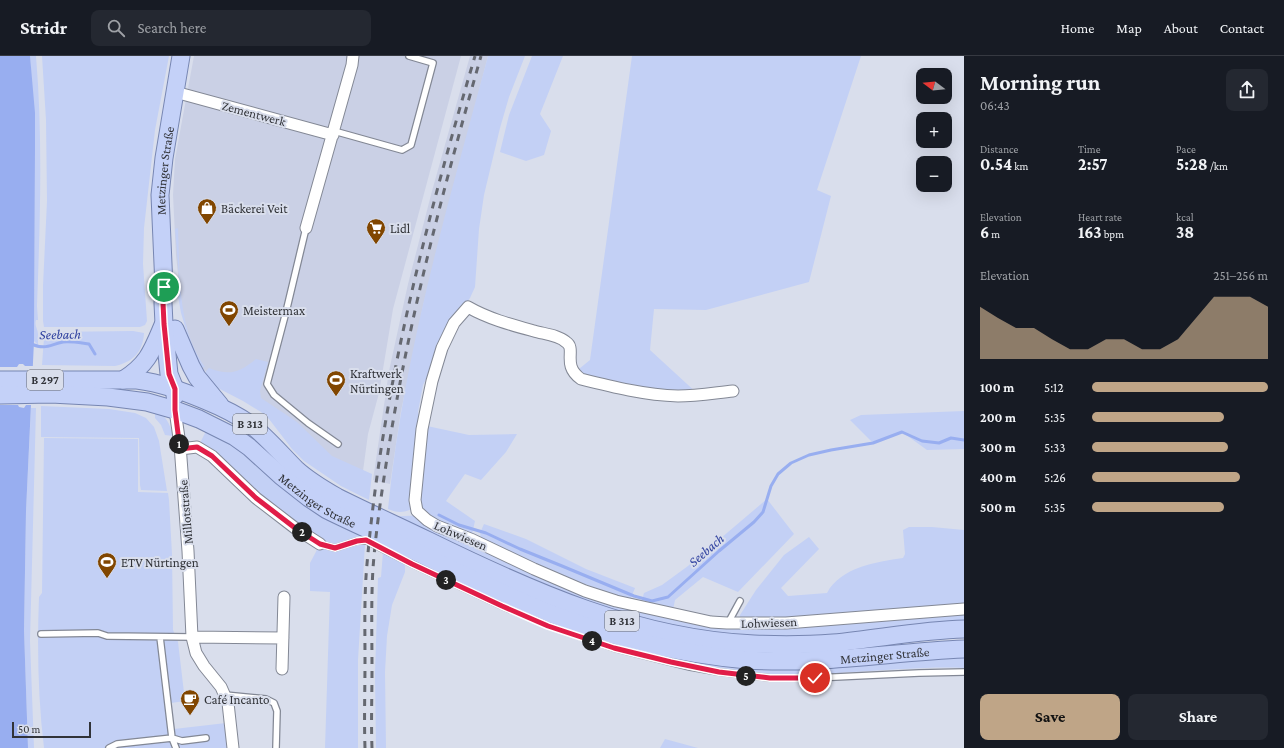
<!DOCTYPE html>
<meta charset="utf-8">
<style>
body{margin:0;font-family:"Crimson Pro",serif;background:#242831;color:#f1f3f6;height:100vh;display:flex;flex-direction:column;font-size:15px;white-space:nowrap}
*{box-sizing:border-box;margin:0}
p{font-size:13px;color:#9ea1a6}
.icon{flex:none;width:22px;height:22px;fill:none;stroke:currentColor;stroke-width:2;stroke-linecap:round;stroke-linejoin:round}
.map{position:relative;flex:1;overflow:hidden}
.details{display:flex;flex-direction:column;background:#171b24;width:320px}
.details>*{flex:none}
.needle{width:26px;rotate:286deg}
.tools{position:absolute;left:916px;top:12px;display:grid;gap:8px}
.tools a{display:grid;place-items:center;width:36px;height:36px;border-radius:8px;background:#171b24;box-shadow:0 4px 16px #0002;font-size:20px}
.scale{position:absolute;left:12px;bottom:10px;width:79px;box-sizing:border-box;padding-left:4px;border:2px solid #313338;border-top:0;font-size:11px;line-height:14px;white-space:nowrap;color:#313338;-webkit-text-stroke:3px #d9deec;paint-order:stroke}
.pin{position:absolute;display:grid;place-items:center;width:34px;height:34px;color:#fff;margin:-17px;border:2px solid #fff;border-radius:50%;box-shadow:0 1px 4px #0007}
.km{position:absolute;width:20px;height:20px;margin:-10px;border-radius:50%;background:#222;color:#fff;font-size:11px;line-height:20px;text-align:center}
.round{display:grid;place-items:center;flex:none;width:42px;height:42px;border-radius:8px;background:#242831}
.overview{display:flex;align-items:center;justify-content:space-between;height:68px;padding:0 16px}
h1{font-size:22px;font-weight:700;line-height:30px}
.stats{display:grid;grid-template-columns:repeat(3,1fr);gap:6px;height:68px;padding:4px 16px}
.stats div{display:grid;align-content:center}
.stats b{font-size:17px;font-weight:700}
.stats small{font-size:11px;font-weight:400}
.stats p{font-size:11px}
.chart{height:112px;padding:8px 16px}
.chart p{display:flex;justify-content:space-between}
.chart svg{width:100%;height:72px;margin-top:4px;fill:#bfa587;opacity:.7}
.primary-button{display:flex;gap:8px;margin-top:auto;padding:8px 16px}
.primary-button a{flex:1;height:46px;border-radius:8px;background:#bfa587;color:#111;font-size:16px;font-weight:700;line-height:46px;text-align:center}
.primary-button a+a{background:#242831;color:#f1f3f6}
ul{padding:0 16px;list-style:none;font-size:13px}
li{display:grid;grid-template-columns:64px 48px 1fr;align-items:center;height:30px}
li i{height:10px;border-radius:5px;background:#bfa587}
header{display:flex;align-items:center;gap:24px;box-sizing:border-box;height:56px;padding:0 20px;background:#171b24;border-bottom:1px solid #363941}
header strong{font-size:19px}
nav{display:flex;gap:22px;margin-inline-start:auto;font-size:14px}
.search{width:280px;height:36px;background:#242831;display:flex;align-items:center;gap:10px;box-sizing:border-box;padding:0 14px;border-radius:8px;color:#9ea1a6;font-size:15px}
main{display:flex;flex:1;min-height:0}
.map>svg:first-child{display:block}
</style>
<header>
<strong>Stridr</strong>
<div class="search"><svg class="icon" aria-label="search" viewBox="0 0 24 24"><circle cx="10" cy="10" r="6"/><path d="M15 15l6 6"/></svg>Search here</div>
<nav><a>Home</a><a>Map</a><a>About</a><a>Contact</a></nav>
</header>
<main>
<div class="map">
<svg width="964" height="692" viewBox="0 0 964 692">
<rect width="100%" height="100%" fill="#d9deec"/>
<!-- built -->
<path fill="#cad0e5" d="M 194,0 L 461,0 L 393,253 L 379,337 L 368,378 L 363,415 L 330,402 L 279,356 L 214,326 L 196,304 L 182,257 L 176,199 L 173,139 L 175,103 Z
M 470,0 L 488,0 L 423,250 L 401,355 L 390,428 L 373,424 L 389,315 L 408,228 L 432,135 Z"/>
<!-- green -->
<path fill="#c3d0f5" d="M 30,0 L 36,0 C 43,83 40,167 37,250 L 38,264 L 36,264 C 34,270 38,273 38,278 C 38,281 38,285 38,289 L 34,285 L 35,93 Z
M 42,0 L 169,0 L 155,74 L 144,172 L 143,208 L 147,265 L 145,269 L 140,271 L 44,271 L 43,265 L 43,230 L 47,145 L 46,64 Z
M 488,0 L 525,0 L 509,41 L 500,72 L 484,139 L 479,173 L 475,231 L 470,242 L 463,252 L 423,329 L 418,356 L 421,366 L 412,453 C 403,457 397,457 388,453 C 403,299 448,149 488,0 Z
M 532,0 L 563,0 L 540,58 L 551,75 L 544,99 L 526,105 L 500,96 L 509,59 Z
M 632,0 L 861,0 L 817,134 L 831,140 L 809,226 L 706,254 L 654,253 L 650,294 L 699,339 L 679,340 L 574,317 L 590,304 Z
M 178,172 C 180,217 177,273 205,311 L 201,312 L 193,297 L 181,257 L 178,240 L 179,219 L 175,173 Z
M 133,275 L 144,277 C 143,296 133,306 115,310 L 42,309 L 44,282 L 49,282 L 50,276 Z
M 256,303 L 268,306 L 260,335 L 261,342 L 297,366 L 332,400 L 372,418 L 369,444 L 341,430 L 304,405 L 292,393 L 269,363 L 261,356 L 243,345 L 214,330 L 206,319 L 206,315 L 209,312 C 229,320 239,317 256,303 Z
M 41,350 L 109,353 L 135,357 L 146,362 L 154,371 L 159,385 L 167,435 L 141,434 L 140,429 L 139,382 L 41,381 Z
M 31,352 L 36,352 L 30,585 L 34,692 L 28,692 L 24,574 L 26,455 Z
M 155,354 C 166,359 170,368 173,380 L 165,379 L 161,369 L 155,362 Z
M 964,355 L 964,393 L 927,394 L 902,376 L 873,387 L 850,364 L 861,359 Z
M 427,370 L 469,379 L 517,378 L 506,396 L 481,424 L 465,418 L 446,445 L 475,465 L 472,478 L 436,466 L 420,452 Z
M 206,375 L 231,388 L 362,479 C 355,483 345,489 337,489 C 316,489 302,470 288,459 C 279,452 269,446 261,438 C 241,420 224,401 200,387 Z
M 44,382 L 138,383 L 138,436 L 168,437 L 169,444 L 172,498 L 173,574 L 178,586 L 185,645 L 171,647 L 174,673 L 226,667 L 228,692 L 44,692 C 38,642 37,591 39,541 L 42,537 Z
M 767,443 L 794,478 L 738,536 L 703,521 L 675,544 L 673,554 L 641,547 L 644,537 L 662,529 L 688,510 Z
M 394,460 C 401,461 408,459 415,460 L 553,524 L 687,564 L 964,556 L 964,565 L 817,582 L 728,579 L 646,565 L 536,528 Z
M 484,468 L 526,483 L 586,513 L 635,532 L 630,544 L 576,525 L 539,510 L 481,482 L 480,477 Z
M 909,471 L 932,471 L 964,474 L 964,551 L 739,564 L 740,559 L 756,534 L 784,499 L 809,481 L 819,493 L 781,532 L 788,540 L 827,537 C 841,511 876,506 903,502 L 905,498 L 903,474 Z
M 365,488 L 358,604 L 358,692 L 325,692 L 330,536 L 310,535 L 310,507 L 319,490 L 335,494 Z
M 384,490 L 590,578 L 964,599 L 964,612 C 944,611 923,612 903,613 C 860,615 817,620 773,618 C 698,613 616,594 546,566 C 491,544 437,517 384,490 Z
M 383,496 L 402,505 L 405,510 L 405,516 L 392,549 L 387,580 L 385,616 L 386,692 L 376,692 L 375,618 L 378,522 L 381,521 Z
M 665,683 L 698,692 L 660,692 Z"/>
<!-- water -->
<path fill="#98aef0" d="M 0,0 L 30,0 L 35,57 L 35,93 L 34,285 L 26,455 L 24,574 L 28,692 L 0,692 Z"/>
<!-- pier -->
<path fill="#d9deec" d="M 19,308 L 23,308 L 25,310 L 35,310 L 33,349 L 26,349 L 24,352 L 19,351 L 18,349 L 0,349 L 0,311 L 17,311 Z"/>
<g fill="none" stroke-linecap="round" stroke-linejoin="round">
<!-- stream -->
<path stroke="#98aef0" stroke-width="3" d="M 31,288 C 46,294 49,289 63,286 C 71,285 81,287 89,288 L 95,298
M 439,459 L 459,469 L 486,477 L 520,493 L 562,510 L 634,540 L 652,545 L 668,541 L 719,495 L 754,466 L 763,456 L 771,430 L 778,418 L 791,407 L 809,399 L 831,394 L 873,387 L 902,376 L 922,385 L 939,387 L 951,382 L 964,384"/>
<defs>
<path id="service" d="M 334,75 L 402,94 L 411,89 L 433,7 L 409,0
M 306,172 L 286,256 L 267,328 L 274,339 L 308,367 L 338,388
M 320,488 L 335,492 L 357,485 L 367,485 L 412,508 L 502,550 L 548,569 L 614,592 L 690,611 L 719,616 L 770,622 L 815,622 L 919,617 L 964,616
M 728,567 L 740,545
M 41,578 L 98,577 L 107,580 L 192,581
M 160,581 L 172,682 L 176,692
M 225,639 L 266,643 L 274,647 L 277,655 L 276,692
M 109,692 L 117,688 L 172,682 L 182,685 L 206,682"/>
<path id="minor" d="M 175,36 L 333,79
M 306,172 L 352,9 L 353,0
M 733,335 C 714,337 696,340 678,340 C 645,339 613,331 581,323 C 561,309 577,293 566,286 C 558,279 544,278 534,275 C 512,269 489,263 468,251 L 454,267 L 442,292 L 432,325 L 422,373 L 415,444 L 417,455 L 427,464 L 437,470 L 473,484 L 534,513 L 585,535 L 616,545 L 711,566 L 727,567 L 786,567 L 964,553
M 175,354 L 180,389 L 188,495 L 192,581 L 196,597 L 204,610 L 221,631 L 228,647 L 233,692
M 180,393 L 197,391 L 212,400 L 256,442 L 295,472 L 320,488
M 192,581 L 283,582
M 282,613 L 284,541"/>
<g id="primary">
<path d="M 175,273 L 191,310 L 197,321 L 220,349"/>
<path d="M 0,324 L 137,324 C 161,327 182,335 204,344 C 221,351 236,358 250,368 C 267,381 281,398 296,413 C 308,424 323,433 337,441 C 367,456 398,470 429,485 C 531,535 638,583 754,588 C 780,589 807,589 833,587 C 877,583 920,574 964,573"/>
<path d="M 123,324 C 148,308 152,295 163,269"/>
<path id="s1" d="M 0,339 L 51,338 L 108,341 L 147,346 L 175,354 L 199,363 L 235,381 L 249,391 L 281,420 L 309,442 L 327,454 C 357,469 388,482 418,497 C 462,518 506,540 552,558 C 614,582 680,598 747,604 C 820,609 892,596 964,593"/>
<path id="s2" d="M 175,340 L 175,333 L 169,318 L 164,268 L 163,247 L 164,231 L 160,139 L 164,102 L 181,0"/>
</g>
</defs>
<!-- service casing -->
<use href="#service" stroke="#838895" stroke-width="8"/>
<!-- minor casing -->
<use href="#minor" stroke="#838895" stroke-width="13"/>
<!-- primary casing -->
<use href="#primary" stroke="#7786b2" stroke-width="19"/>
<!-- service -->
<use href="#service" stroke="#fff" stroke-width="5.5"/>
<!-- minor -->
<use href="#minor" stroke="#fff" stroke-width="11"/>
<!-- primary -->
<use href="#primary" stroke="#c4d1f8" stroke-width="17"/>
<!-- rail -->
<path stroke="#656870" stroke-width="3" stroke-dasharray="7 7" stroke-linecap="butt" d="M 365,692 C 364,663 365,633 365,604 C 365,572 364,540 367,508 C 382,335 426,166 475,0
M 372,692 C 371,666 372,640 372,614 C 372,580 371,546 373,512 C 376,473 382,434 388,396 C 409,262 444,130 481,0"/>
</g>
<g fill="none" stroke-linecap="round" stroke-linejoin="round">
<defs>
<path id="route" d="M 164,231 L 163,247 L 164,268 L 169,318 L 175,333 L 175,354 L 180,393 L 197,391 L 212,400 L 256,442 L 295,472 L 320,488 L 335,492 L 357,485 L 366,484 L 412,508 L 502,550 L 548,570 L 614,592 L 671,606 L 719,616 L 770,622 L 815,622"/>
</defs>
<!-- route casing -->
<use href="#route" stroke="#fff" stroke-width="8"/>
<!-- route -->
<use href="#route" stroke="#e11d48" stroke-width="5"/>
</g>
<!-- icons -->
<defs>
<symbol id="shop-pin" viewBox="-11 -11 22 30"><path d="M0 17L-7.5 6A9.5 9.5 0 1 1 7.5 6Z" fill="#814600" stroke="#d9deec"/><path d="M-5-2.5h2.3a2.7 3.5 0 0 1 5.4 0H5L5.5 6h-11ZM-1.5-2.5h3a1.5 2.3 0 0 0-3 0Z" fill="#fff"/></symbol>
<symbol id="supermarket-pin" viewBox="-11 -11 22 30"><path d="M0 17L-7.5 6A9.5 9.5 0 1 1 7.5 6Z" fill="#814600" stroke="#d9deec"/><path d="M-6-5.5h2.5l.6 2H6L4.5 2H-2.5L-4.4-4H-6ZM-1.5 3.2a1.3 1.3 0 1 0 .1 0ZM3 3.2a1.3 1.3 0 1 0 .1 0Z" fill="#fff"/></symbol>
<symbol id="stadium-pin" viewBox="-11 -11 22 30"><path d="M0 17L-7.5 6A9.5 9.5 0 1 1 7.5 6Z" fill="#814600" stroke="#d9deec"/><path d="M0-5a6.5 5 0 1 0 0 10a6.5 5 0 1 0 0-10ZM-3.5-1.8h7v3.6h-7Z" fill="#fff"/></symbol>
<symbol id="cafe-pin" viewBox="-11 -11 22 30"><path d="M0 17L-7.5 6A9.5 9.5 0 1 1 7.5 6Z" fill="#814600" stroke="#d9deec"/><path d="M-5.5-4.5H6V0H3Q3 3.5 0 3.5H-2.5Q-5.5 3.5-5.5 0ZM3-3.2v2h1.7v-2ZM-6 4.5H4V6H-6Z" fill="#fff"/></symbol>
</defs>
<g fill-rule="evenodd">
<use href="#shop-pin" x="196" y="141" width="22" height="30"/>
<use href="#supermarket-pin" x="365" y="161" width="22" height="30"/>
<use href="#stadium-pin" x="218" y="243" width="22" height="30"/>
<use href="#stadium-pin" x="325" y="313" width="22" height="30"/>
<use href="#stadium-pin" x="96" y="495" width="22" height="30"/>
<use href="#cafe-pin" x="179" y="632" width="22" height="30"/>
</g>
<g text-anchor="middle" stroke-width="4" stroke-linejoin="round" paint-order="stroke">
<!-- shield labels -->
<g fill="#d9deec" stroke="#63666e" stroke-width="1">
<rect x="27" y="314" width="36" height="20" rx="3"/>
<rect x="233" y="358" width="34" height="20" rx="3"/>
<rect x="605" y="555" width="34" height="20" rx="3"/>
</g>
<g font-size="12" font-weight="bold" fill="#313338">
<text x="45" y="328">B 297</text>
<text x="250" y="372">B 313</text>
<text x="622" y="569">B 313</text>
</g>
<!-- street labels -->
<g font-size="13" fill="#313338" stroke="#d9deec">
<text transform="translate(254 57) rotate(15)" y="5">Zementwerk</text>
<text dy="5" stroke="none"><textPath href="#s2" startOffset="227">Metzinger Straße</textPath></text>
<text dy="5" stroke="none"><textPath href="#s1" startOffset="347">Metzinger Straße</textPath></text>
<text transform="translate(185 456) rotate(-95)" y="5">Millotstraße</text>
<text transform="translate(461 479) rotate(23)" y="5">Lohwiesen</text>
<text transform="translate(769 566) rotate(-2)" y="5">Lohwiesen</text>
<text dy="5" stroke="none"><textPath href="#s1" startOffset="947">Metzinger Straße</textPath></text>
</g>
<!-- poi labels -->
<g font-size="13" fill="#313338" stroke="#d9deec" text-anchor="start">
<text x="221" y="157">Bäckerei Veit</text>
<text x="390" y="177">Lidl</text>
<text x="243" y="259">Meistermax</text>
<text x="350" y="322">Kraftwerk<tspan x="350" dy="15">Nürtingen</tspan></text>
<text x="121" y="511">ETV Nürtingen</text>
<text x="204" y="648">Café Incanto</text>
</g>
<!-- water labels -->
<g font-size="14" font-style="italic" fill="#3042a0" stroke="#d9deec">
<text transform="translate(60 278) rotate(-1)" y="5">Seebach</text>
<text transform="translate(706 494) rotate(-41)" y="5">Seebach</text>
</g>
</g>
</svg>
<div class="tools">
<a><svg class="needle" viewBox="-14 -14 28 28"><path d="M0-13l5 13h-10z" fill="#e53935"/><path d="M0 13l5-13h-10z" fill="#9ea1a6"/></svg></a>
<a>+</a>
<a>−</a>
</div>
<div class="scale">50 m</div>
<div class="pin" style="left:164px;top:231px;background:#1e9e55"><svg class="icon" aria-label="arrive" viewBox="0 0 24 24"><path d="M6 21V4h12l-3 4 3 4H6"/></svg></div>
<div class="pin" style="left:815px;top:622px;background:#d93025"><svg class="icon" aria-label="check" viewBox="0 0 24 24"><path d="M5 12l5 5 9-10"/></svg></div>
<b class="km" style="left:179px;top:388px">1</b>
<b class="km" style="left:302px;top:476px">2</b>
<b class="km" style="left:446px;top:524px">3</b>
<b class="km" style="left:592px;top:585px">4</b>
<b class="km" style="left:746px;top:620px">5</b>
</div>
<section class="details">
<div class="overview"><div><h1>Morning run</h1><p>06:43</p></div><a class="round"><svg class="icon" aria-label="share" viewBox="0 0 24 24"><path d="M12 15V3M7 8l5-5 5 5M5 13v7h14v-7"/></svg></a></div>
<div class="stats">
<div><p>Distance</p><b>0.54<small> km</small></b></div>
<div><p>Time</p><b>2:57</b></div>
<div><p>Pace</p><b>5:28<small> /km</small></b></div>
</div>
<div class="stats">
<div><p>Elevation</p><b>6<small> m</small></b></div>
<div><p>Heart rate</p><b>163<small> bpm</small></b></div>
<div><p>kcal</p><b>38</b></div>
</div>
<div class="chart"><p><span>Elevation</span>251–256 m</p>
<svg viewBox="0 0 160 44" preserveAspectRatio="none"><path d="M0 44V12L10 19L20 25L30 25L40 32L50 38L60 38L70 32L80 32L90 38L100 38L110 32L120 19L130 6L140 6L150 6L160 12V44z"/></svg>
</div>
<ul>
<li><b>100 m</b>5:12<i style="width:100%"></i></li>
<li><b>200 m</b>5:35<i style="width:75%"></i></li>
<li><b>300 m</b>5:33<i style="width:77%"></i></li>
<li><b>400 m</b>5:26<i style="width:84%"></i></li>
<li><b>500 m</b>5:35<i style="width:75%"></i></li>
</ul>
<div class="primary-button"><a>Save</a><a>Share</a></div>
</section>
</main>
